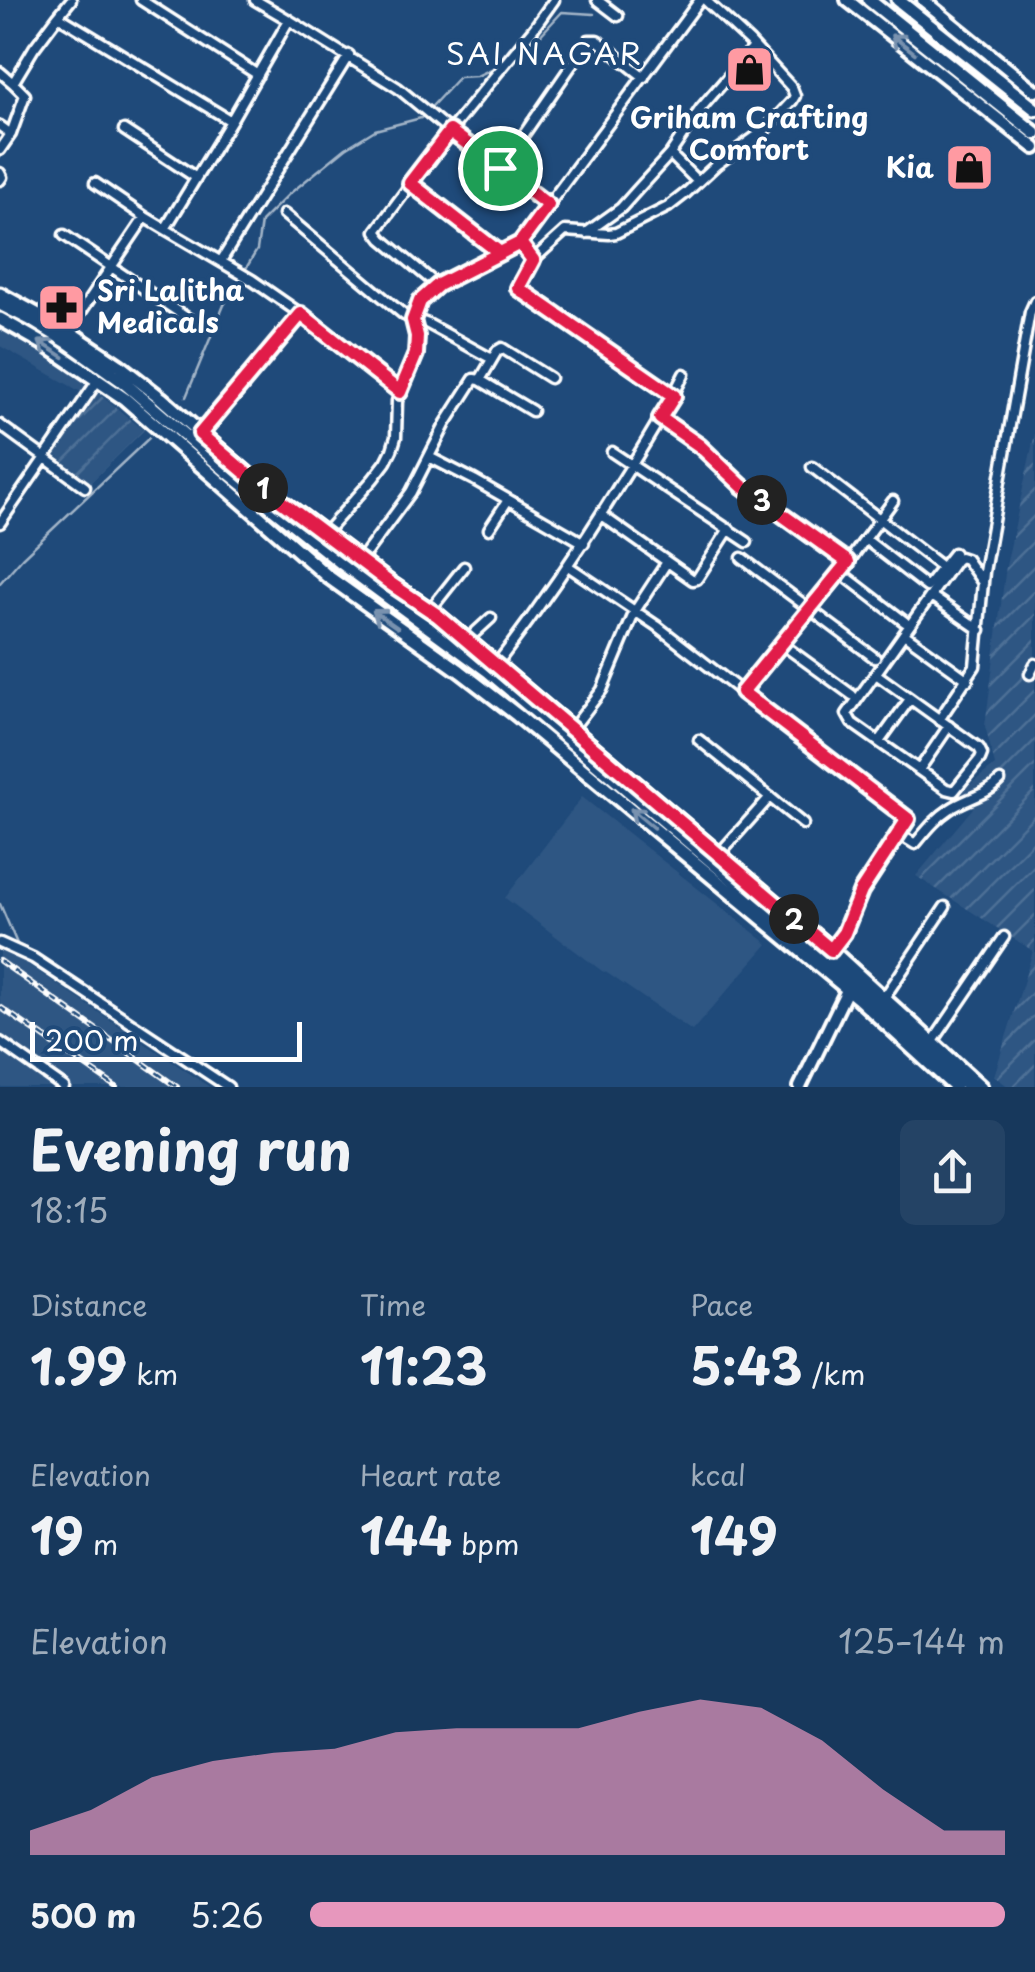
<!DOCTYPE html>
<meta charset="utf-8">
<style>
body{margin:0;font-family:"Playpen Sans",sans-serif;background:#244365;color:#f1f3f6;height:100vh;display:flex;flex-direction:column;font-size:38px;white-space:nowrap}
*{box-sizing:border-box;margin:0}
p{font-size:32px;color:#9eacbb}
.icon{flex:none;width:55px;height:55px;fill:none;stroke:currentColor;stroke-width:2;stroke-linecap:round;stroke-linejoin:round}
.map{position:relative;height:1087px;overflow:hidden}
.details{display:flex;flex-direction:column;background:#17385c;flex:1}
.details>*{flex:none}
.scale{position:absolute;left:30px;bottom:25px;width:272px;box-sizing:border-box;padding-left:10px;border:5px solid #fff;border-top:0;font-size:28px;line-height:35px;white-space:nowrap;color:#fff;-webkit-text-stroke:8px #1f4a7a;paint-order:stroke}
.pin{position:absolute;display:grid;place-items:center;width:85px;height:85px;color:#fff;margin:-42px;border:5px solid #fff;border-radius:50%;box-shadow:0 2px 10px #0007}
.km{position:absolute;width:50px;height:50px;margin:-25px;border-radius:50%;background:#222;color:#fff;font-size:28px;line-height:50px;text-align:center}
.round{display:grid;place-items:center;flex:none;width:105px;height:105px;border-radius:15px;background:#244365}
.head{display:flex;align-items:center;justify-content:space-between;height:170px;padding:0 30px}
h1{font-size:55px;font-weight:700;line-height:75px}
.metrics{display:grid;grid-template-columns:repeat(3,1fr);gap:15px;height:170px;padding:10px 30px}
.metrics div{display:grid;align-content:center}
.metrics b{font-size:50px;font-weight:700}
.metrics small{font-size:28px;font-weight:400}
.metrics p{font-size:28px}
.chart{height:280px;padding:20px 30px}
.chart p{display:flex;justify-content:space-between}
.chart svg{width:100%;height:180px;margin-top:10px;fill:#e797bd;opacity:.7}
ul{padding:0 30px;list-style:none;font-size:32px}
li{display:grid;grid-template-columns:160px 120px 1fr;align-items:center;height:75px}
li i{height:25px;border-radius:12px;background:#e797bd}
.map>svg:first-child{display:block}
</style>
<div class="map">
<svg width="1035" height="1087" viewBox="0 0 1035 1087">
<defs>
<pattern id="industrial-furrows" width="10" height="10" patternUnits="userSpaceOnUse" patternTransform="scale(2.5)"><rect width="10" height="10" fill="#2e5683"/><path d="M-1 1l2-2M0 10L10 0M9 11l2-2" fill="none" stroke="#4d6f96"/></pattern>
</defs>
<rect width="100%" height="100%" fill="#1f4a7a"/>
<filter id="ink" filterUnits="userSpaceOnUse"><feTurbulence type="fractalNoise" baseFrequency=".01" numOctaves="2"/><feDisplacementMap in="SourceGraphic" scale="20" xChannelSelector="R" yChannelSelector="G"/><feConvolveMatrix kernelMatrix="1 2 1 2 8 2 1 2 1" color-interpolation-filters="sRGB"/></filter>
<g filter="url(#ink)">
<!-- built -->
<path fill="#2e5683" d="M 0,329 L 17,337 L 88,383 L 81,392 L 0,346 Z
M 582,797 L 768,944 L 692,1031 L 607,973 L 602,971 L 505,898 Z
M 0,946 L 210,1087 L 0,1087 Z"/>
<!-- industrial -->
<path fill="url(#industrial-furrows)" d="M 95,391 L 144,430 L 90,483 L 51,451 Z
M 1035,433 L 1035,1087 L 1009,1087 L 994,1076 L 1033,951 L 916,876 L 973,808 L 963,790 L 995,765 L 985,726 L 1006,566 Z"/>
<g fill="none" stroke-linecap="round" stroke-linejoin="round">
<!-- stream -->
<path stroke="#a3b5c8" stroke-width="2.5" d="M 510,61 L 536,40 L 562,12 L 594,14
M 186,397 L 224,305 L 257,250 L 261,222 L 288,195 L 346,148 L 375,130 L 421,118 L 459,77 L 477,76 L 498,66
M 0,583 L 22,558 L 149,438
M 0,904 L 18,946"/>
<defs>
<path id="street" d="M 71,0 L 58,16 L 231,121 L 289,20 L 398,88 L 450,131 L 534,28 L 554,0
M 141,0 L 258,75
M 255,0 L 289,20
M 597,0 L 618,16
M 0,72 L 13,83
M 0,126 L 11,134 L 25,95 L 13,83 L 34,48 L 58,16
M 124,130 L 195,177
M 0,150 L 11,134
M 670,154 L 698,182
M 500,169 L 589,40 L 597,40 L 644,77
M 0,173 L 2,177 L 0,180
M 95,183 L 145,217
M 410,183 L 500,253
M 284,214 L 404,315 L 428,324 L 492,359
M 165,229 L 252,280 L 301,314 L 400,391
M 586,233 L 621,208 L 638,189 L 670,154 L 701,108 L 754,47
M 64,235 L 190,320
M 520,243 L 533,260 L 517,288 L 673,396
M 533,260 L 565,231 L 609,234 L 616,233 L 668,207 L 686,193 L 716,165 L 765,130 L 792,101 L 795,96 L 792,88 L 750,42 L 705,0
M 221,261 L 349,55
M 437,285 L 382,239 L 376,231 L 450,131 L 548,205
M 68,331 L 145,217 L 165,229 L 231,121
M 480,380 L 497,351 L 502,348 L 550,378
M 660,418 L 700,446 L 753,494 L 848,562
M 0,425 L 85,487
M 201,434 L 301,314
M 612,452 L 747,542
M 429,457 L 474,480 L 584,543
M 812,467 L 943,568
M 601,515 L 693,580 L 697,579 L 729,529
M 0,523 L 98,380
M 489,529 L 508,500
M 324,534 L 373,479 L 386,462 L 392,450 L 396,437 L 397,401 L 416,354 L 417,336 L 413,320 L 421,301 L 437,285 L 520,243 L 700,0
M 865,539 L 927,587 L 954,553
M 742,558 L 875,658
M 360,561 L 411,492 L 446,423 L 474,379 L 480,380 L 532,411
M 568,566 L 657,626 L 742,692
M 840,572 L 905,622
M 931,596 L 980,630
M 430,610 L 464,567
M 904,634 L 968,680
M 467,640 L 491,618
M 782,644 L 852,695
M 496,665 C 540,607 580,549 618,487 C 641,450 665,413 684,374
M 876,674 L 979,748 L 982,754 L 980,759 L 954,791 L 946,789 L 852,723 L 847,714 L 956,560 L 960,557 L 966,559 L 983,583
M 1030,674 L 1035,664
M 939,720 L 975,666 L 984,572 L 1030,312 L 1035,301
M 572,729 L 602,690 L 635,611 L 667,562
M 699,740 L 803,824
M 879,742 L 910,699
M 919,770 L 949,726
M 899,834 L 915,844 C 926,831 936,818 950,809 C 967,798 987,795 1000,781
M 719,854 L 770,797
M 0,943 L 33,958 L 228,1087
M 831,950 L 844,933 L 861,891 L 908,819 L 742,692 L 839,575 L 893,501
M 884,998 L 945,907
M 0,1042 L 64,1087
M 932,1043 L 1004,937"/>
<path id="secondary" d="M 847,0 L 1035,148
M 923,0 L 1035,91
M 800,1087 L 850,984"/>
<path id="primary" d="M 869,0 L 1035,133
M 898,0 L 1035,109
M 0,294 L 68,331 L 120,366 L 161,398 L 262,487 L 391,584 L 437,615 L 831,950 L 981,1087
M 0,304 L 30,319 L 69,343 L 122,381 L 229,473 L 340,562 L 488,671 L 841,972 L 968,1087
M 0,319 L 44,344 L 125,399 L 327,576 L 460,671 L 517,715 L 858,998 L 955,1087"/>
</defs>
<!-- street casing -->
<use href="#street" stroke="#fff" stroke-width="15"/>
<!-- secondary casing -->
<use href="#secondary" stroke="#fff" stroke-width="18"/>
<!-- primary casing -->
<use href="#primary" stroke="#fff" stroke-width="19"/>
<!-- street -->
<use href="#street" stroke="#1f4a7a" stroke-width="8"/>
<!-- secondary -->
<use href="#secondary" stroke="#1f4a7a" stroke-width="10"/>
<!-- primary -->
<use href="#primary" stroke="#1f4a7a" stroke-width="11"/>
<defs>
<path id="rail" d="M 0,961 L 177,1087
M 0,1007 L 116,1087"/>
</defs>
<!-- rail casing -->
<use href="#rail" stroke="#fff" stroke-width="6"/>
<!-- rail -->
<use href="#rail" stroke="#1f4a7a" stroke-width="2.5" stroke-dasharray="8" stroke-linecap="butt"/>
</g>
<!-- one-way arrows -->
<defs><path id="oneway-shaft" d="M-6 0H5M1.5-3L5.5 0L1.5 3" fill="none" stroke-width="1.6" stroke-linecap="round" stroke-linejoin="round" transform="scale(2.5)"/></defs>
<g stroke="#7992af">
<use href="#oneway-shaft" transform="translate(903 44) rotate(-142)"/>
<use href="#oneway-shaft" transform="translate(51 349) rotate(-147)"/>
<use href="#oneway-shaft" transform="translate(385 619) rotate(-145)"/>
<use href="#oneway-shaft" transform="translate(642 818) rotate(-140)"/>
</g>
</g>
<g fill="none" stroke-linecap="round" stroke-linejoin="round" filter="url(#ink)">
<defs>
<path id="route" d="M 500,168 L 548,205 L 520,243 L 438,285 L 420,301 L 413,320 L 417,336 L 416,354 L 400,392 L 301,314 L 200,434 L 262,487 L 391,584 L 437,615 L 831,950 L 844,933 L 861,891 L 908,819 L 742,692 L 848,562 L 742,486 L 700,446 L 660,418 L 674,396 L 518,288 L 533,260 L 520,243 L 500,253 L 410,183 L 450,131 L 500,168"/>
</defs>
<!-- route casing -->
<use href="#route" stroke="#fff" stroke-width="20"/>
<!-- route -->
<use href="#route" stroke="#e11d48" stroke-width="12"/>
</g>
<!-- icons -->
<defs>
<symbol id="shop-square" viewBox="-11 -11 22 22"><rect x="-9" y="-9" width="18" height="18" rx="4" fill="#ff9aa2" stroke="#1f4a7a"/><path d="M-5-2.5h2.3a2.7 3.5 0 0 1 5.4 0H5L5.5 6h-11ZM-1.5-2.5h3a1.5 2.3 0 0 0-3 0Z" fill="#111"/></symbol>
<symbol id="pharmacy-square" viewBox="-11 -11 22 22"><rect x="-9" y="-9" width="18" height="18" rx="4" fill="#ff9aa2" stroke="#1f4a7a"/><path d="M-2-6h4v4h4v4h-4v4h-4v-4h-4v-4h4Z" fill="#111"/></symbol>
</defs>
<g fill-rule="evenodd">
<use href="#shop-square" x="722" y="42" width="55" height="55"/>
<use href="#shop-square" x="942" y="140" width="55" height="55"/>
<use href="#pharmacy-square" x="34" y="280" width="55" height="55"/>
</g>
<g text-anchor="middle" stroke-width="8" stroke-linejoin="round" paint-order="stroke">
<!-- poi labels -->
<g font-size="28" font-weight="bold" fill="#fff" stroke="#1f4a7a">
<text x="749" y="128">Griham Crafting<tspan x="749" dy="32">Comfort</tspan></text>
<text x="934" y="178" text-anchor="end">Kia</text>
<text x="97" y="301" text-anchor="start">Sri Lalitha<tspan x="97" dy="32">Medicals</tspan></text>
</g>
<!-- neighbourhood labels -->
<g font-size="30" letter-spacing="2.5" fill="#fff" stroke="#1f4a7a">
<text x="545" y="65">SAI NAGAR</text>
</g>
</g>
</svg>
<div class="scale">200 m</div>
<div class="pin" style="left:500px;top:168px;background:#1e9e55"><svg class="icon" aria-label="arrive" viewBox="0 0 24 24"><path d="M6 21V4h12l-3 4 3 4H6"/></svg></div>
<b class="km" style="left:263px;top:488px">1</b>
<b class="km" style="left:794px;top:919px">2</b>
<b class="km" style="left:762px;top:500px">3</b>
</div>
<section class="details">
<div class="head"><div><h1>Evening run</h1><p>18:15</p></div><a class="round"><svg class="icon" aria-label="share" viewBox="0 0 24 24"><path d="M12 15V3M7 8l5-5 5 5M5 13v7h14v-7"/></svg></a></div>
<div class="metrics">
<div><p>Distance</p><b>1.99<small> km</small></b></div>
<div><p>Time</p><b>11:23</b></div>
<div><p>Pace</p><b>5:43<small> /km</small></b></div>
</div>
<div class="metrics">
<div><p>Elevation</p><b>19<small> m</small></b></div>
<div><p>Heart rate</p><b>144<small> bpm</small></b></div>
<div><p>kcal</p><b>149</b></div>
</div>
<div class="chart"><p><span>Elevation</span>125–144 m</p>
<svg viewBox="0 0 160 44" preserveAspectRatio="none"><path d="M0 44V38L10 33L20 25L30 21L40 19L50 18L60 14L70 13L80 13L90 13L100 9L110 6L120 8L130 16L140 28L150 38L160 38V44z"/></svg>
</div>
<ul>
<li><b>500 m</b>5:26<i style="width:100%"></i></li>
</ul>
</section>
